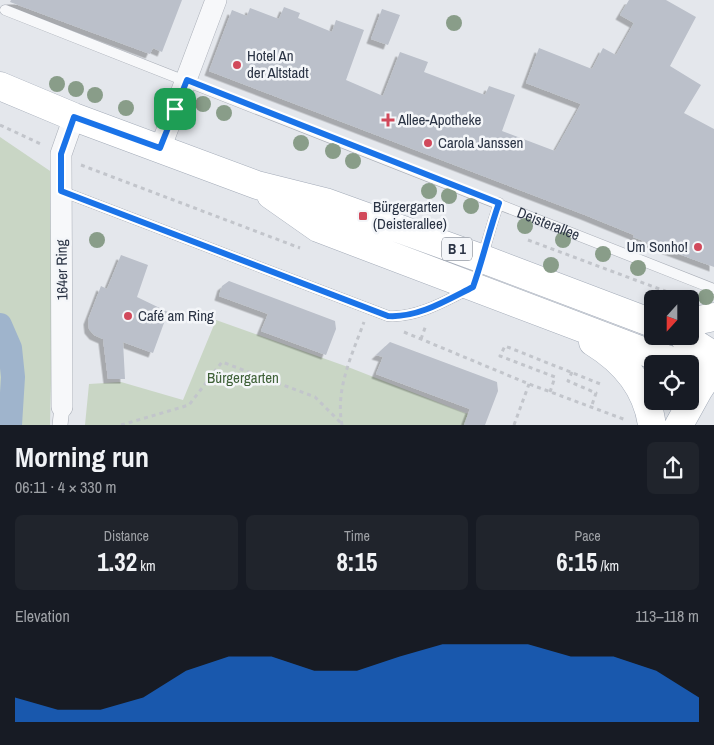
<!DOCTYPE html>
<meta charset="utf-8">
<style>
body{margin:0;font-family:"Archivo Narrow",sans-serif;background:#20242c;color:#f1f3f6;height:100vh;display:flex;flex-direction:column;font-size:19px;white-space:nowrap}
*{box-sizing:border-box;margin:0}
p{font-size:16px;color:#9ea1a6}
.icon{flex:none;width:28px;height:28px;fill:none;stroke:currentColor;stroke-width:2;stroke-linecap:round;stroke-linejoin:round}
.map{position:relative;height:425px;overflow:hidden}
.sheet{display:flex;flex-direction:column;background:#171b24;flex:1}
.sheet>*{flex:none}
.needle{width:32px;rotate:201deg}
.tools{position:absolute;left:644px;top:290px;display:grid;gap:10px}
.tools a{display:grid;place-items:center;width:55px;height:55px;border-radius:8px;background:#171b24;box-shadow:0 2px 8px #0003;font-size:25px}
.pin{position:absolute;display:grid;place-items:center;width:42px;height:42px;color:#fff;margin:-21px;border-radius:10px;box-shadow:0 2px 8px #0006}
.round{display:grid;place-items:center;flex:none;width:52px;height:52px;border-radius:8px;background:#20242c}
.summary{display:flex;align-items:center;justify-content:space-between;height:85px;padding:0 15px}
h1{font-size:28px;font-weight:700;line-height:38px}
.metrics{display:grid;grid-template-columns:repeat(3,1fr);gap:8px;height:85px;padding:5px 15px}
.metrics div{display:grid;align-content:center;border-radius:8px;background:#20242c;text-align:center}
.metrics b{font-size:25px;font-weight:700}
.metrics small{font-size:14px;font-weight:400}
.metrics p{font-size:14px}
.chart{height:140px;padding:10px 15px}
.chart p{display:flex;justify-content:space-between}
.chart svg{width:100%;height:90px;margin-top:5px;fill:#1a73e8;opacity:.7}
.map>svg:first-child{display:block}
</style>
<div class="map">
<svg width="714" height="425" viewBox="0 0 714 425">
<defs>
<filter id="shadow"><feDropShadow dx="-4.5" dy="4.5" stdDeviation="0" flood-color="#0004"/></filter>
</defs>
<rect width="100%" height="100%" fill="#e4e7ec"/>
<!-- green -->
<path fill="#c9d6c5" d="M 0,137 L 56,175 L 50,425 L 0,425 Z
M 216,320 L 348,367 L 468,414 L 464,425 L 85,425 L 89,384 L 121,382 L 183,400 Z"/>
<g fill="none" stroke-linecap="round" stroke-linejoin="round">
<!-- canal -->
<path stroke="#9fb4cc" stroke-width="24" d="M 0,325 L 10,348 L 13,377 L 10,425"/>
</g>
<!-- building -->
<path fill="#bbc0ca" filter="url(#shadow)" d="M 11,0 L 182,0 L 162,52 L 153,48 L 150,54 L 10,2 Z
M 629,0 L 666,0 L 696,17 L 670,66 L 701,85 L 684,113 L 714,129 L 714,267 L 633,237 L 634,235 L 585,215 L 209,71 L 232,10 L 247,16 L 250,8 L 279,19 L 284,7 L 300,13 L 298,18 L 332,32 L 336,20 L 364,30 L 346,80 L 383,96 L 400,52 L 428,62 L 424,72 L 485,95 L 489,86 L 515,95 L 502,131 L 555,151 L 581,104 L 526,83 L 539,48 L 592,69 L 603,48 L 616,55 L 634,23 L 620,15 Z
M 382,9 L 400,15 L 388,45 L 371,39 Z
M 121,255 L 148,265 L 137,297 L 168,312 L 153,353 L 123,342 L 125,379 L 108,379 L 103,339 L 94,335 L 89,329 L 88,320 L 101,286 L 107,289 Z
M 229,281 L 335,321 L 336,329 L 326,355 L 261,331 L 268,314 L 219,296 L 222,286 Z
M 390,342 L 497,382 L 498,391 L 485,425 L 464,425 L 470,409 L 376,374 L 383,357 L 376,355 Z"/>
<g fill="none" stroke-linecap="round" stroke-linejoin="round">
<defs>
<g id="service">
<path id="s1" d="M 5,10 L 714,289"/>
<path d="M 61,191 L 388,316 C 418,318 447,300 473,287 C 483,259 489,231 499,203"/>
</g>
<path id="pedestrian" d="M 60,425 L 62,407"/>
<path id="minor" d="M 160,149 L 216,0
M 62,407 L 61,154 L 74,117"/>
<path id="primary" d="M 0,86 L 74,117 L 257,185 L 325,202 L 483,259 L 652,323
M 271,195 L 318,228 L 648,353 L 682,364
M 690,322 L 714,317
M 683,336 L 705,350 L 714,368
M 593,342 C 624,361 647,388 652,425
M 679,425 L 699,389 L 714,367"/>
</defs>
<!-- service casing -->
<use href="#service" stroke="#a9aeb7" stroke-width="11"/>
<!-- pedestrian casing -->
<use href="#pedestrian" stroke="#a9aeb7" stroke-width="16"/>
<!-- minor casing -->
<use href="#minor" stroke="#a9aeb7" stroke-width="22"/>
<!-- primary casing -->
<use href="#primary" stroke="#a3abb8" stroke-width="29"/>
<!-- path -->
<path stroke="#c2c5cb" stroke-width="3" stroke-dasharray="4 4" stroke-linecap="butt" d="M 0,125 L 43,145
M 81,165 L 300,248
M 528,240 L 681,297
M 404,332 L 529,384 L 626,420
M 421,339 L 426,325
M 572,372 L 568,381 L 596,393 L 591,408
M 550,392 L 555,377 L 500,356 L 505,346 L 603,385
M 121,425 L 189,405 L 222,362 L 315,397 L 341,423
M 342,425 C 335,389 352,355 364,322
M 514,425 L 529,384"/>
<!-- service -->
<use href="#service" stroke="#f7f8fa" stroke-width="10"/>
<!-- pedestrian -->
<use href="#pedestrian" stroke="#f7f8fa" stroke-width="15"/>
<!-- minor -->
<use href="#minor" stroke="#f7f8fa" stroke-width="21"/>
<!-- primary -->
<use href="#primary" stroke="#fff" stroke-width="28"/>
</g>
<!-- trees -->
<g fill="#899d89">
<circle cx="454" cy="23" r="8"/>
<circle cx="57" cy="84" r="8"/>
<circle cx="76" cy="89" r="8"/>
<circle cx="95" cy="95" r="8"/>
<circle cx="203" cy="104" r="8"/>
<circle cx="126" cy="108" r="8"/>
<circle cx="224" cy="113" r="8"/>
<circle cx="301" cy="143" r="8"/>
<circle cx="333" cy="151" r="8"/>
<circle cx="353" cy="161" r="8"/>
<circle cx="429" cy="191" r="8"/>
<circle cx="449" cy="196" r="8"/>
<circle cx="471" cy="206" r="8"/>
<circle cx="525" cy="226" r="8"/>
<circle cx="97" cy="240" r="8"/>
<circle cx="563" cy="240" r="8"/>
<circle cx="603" cy="254" r="8"/>
<circle cx="551" cy="265" r="8"/>
<circle cx="638" cy="268" r="8"/>
<circle cx="706" cy="297" r="8"/>
</g>
<g fill="none" stroke-linecap="round" stroke-linejoin="round">
<defs>
<path id="route" d="M 187,80 L 499,203 C 489,231 483,259 473,287 C 447,300 418,318 388,316 L 61,191 L 61,154 L 74,117 L 160,148 Z"/>
</defs>
<!-- route casing -->
<use href="#route" stroke="#fff" stroke-width="10"/>
<!-- route -->
<use href="#route" stroke="#1a73e8" stroke-width="6"/>
</g>
<!-- markers -->
<g fill="#d1495b" stroke="#f4f6f9" stroke-width="2">
<circle cx="237" cy="65" r="5"/>
<path d="M385.5 112.5h5v5h5v5h-5v5h-5v-5h-5v-5h5z"/>
<circle cx="428" cy="143" r="5"/>
<rect x="358" y="211" width="10" height="10" rx="2.5"/>
<circle cx="698" cy="247" r="5"/>
<circle cx="128" cy="316" r="5"/>
</g>
<g text-anchor="middle" stroke-width="5" stroke-linejoin="round" paint-order="stroke">
<!-- shield labels -->
<rect fill="#f4f6f9" stroke="#676e7b" stroke-width="1" x="442" y="237.5" width="30" height="23" rx="4"/>
<g font-size="14" font-weight="bold" fill="#2b3445">
<text x="457" y="254">B 1</text>
</g>
<!-- poi labels -->
<g font-size="15" fill="#2b3445" stroke="#f4f6f9" text-anchor="start">
<text x="247" y="61">Hotel An<tspan x="247" dy="17">der Altstadt</tspan></text>
<text x="398" y="125">Allee-Apotheke</text>
<text x="438" y="148">Carola Janssen</text>
<text x="373" y="212">Bürgergarten<tspan x="373" dy="17">(Deisterallee)</tspan></text>
<text x="688" y="252" text-anchor="end">Um Sonho!</text>
<text x="138" y="321">Café am Ring</text>
</g>
<!-- street labels -->
<g font-size="15" fill="#2b3445" stroke="#f4f6f9">
<text dy="5" stroke="none"><textPath href="#s1" startOffset="584">Deisterallee</textPath></text>
<text transform="translate(62 270) rotate(-91)" y="5">164er Ring</text>
</g>
<!-- park labels -->
<g font-size="15" fill="#3f6138" stroke="#f4f6f9">
<text x="243" y="383">Bürgergarten</text>
</g>
</g>
</svg>
<div class="tools">
<a><svg class="needle" viewBox="-14 -14 28 28"><path d="M0-13l5 13h-10z" fill="#e53935"/><path d="M0 13l5-13h-10z" fill="#9ea1a6"/></svg></a>
<a><svg class="icon" aria-label="locate" viewBox="0 0 24 24"><circle cx="12" cy="12" r="6"/><path d="M12 2v4M12 18v4M2 12h4M18 12h4"/></svg></a>
</div>
<div class="pin" style="left:175px;top:109px;background:#1e9e55"><svg class="icon" aria-label="arrive" viewBox="0 0 24 24"><path d="M6 21V4h12l-3 4 3 4H6"/></svg></div>
</div>
<section class="sheet">
<div class="summary"><div><h1>Morning run</h1><p>06:11 · 4 × 330 m</p></div><a class="round"><svg class="icon" aria-label="share" viewBox="0 0 24 24"><path d="M12 15V3M7 8l5-5 5 5M5 13v7h14v-7"/></svg></a></div>
<div class="metrics">
<div><p>Distance</p><b>1.32<small> km</small></b></div>
<div><p>Time</p><b>8:15</b></div>
<div><p>Pace</p><b>6:15<small> /km</small></b></div>
</div>
<div class="chart"><p><span>Elevation</span>113–118 m</p>
<svg viewBox="0 0 160 44" preserveAspectRatio="none"><path d="M0 44V32L10 38L20 38L30 32L40 19L50 12L60 12L70 19L80 19L90 12L100 6L110 6L120 6L130 12L140 12L150 19L160 32V44z"/></svg>
</div>
</section>
